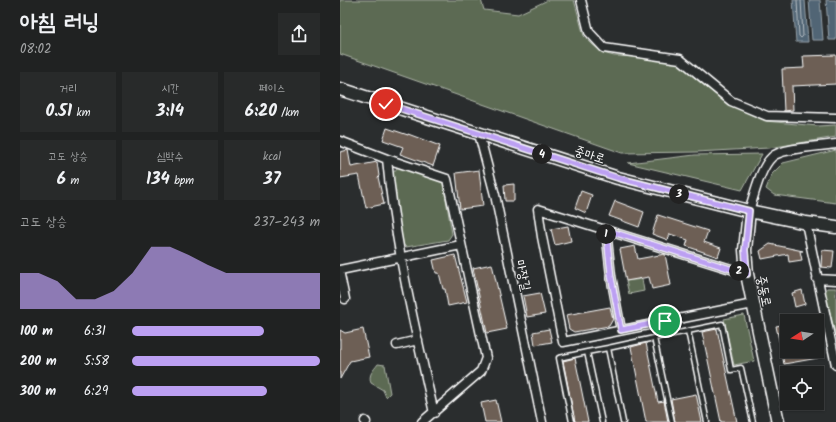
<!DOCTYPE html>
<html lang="ko">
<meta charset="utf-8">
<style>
body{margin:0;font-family:Kalam,"Poor Story",sans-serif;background:#282a2a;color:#f1f3f6;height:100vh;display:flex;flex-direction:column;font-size:15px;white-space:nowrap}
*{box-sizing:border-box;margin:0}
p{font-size:13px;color:#a2a4a5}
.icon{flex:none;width:22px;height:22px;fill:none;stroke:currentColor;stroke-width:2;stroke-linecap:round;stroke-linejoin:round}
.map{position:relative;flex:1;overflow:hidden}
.panel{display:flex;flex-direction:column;background:#202222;width:340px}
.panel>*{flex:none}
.needle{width:26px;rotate:258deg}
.tools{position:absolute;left:440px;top:314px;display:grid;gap:8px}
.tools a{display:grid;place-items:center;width:44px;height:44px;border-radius:0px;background:#202222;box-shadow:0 1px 3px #0004,0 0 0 1px #3d3f40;font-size:20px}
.pin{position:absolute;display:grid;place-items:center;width:34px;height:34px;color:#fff;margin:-17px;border:2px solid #fff;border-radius:50%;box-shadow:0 1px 4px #0007}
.km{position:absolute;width:20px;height:20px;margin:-10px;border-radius:50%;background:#222;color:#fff;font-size:11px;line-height:20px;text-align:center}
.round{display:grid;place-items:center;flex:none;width:42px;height:42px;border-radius:0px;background:#282a2a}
.overview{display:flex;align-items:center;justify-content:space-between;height:68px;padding:0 20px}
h1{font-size:22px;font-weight:700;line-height:30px}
.figures{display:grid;grid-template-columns:repeat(3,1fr);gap:6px;height:68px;padding:4px 20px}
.figures div{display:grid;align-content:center;border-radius:0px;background:#282a2a;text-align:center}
.figures b{font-size:17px;font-weight:700}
.figures small{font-size:11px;font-weight:400}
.figures p{font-size:11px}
.chart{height:112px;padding:8px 20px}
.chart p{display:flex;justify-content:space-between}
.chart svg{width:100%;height:72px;margin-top:4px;fill:#bca0f2;opacity:.7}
ul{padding:0 20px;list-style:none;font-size:13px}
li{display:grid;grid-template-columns:64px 48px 1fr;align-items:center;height:30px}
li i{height:10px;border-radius:5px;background:#bca0f2}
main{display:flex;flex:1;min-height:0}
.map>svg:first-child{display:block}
</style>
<main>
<section class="panel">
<div class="overview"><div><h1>아침 러닝</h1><p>08:02</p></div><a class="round"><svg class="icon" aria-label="share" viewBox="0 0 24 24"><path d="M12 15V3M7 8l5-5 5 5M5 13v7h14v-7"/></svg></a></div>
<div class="figures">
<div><p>거리</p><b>0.51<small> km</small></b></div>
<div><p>시간</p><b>3:14</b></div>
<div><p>페이스</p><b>6:20<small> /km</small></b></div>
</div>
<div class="figures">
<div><p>고도 상승</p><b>6<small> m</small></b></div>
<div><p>심박수</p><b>134<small> bpm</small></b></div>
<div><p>kcal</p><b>37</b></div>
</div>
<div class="chart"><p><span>고도 상승</span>237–243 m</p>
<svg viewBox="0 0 160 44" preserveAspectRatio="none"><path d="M0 44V22L10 22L20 27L30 38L40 38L50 33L60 22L70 6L80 6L90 11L100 17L110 22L120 22L130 22L140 22L150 22L160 22V44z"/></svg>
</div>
<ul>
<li><b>100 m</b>6:31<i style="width:70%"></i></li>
<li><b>200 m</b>5:58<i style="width:100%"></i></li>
<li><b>300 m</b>6:29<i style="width:72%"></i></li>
</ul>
</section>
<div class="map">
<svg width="496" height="422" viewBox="0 0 496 422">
<rect width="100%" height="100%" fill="#2a2d2e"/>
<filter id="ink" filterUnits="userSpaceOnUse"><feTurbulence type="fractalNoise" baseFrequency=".025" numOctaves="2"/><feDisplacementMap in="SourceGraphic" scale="8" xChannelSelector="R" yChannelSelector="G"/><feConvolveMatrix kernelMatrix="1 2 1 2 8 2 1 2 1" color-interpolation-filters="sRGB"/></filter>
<g filter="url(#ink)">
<!-- green -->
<path fill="#5c6b53" stroke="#aeb5a9" d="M 0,0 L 141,0 L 144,10 L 178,14 L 208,0 L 234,0 L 244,36 L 253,45 L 263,53 L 274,56 L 309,57 L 339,63 L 355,78 L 386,103 L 425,121 L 478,126 L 496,125 L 496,137 L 429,148 L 356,152 L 282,153 L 0,54 Z
M 496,150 L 496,203 L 434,195 L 426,189 L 432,174 L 443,163 Z
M 422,154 L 402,190 L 288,163 L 355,155 Z
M 58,167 L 103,182 L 112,234 L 108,240 L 66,247 L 61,243 L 52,174 Z
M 302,279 L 304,291 L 289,294 L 286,281 Z
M 487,288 L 496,288 L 496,336 L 485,294 Z
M 404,315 L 414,361 L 394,365 L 384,319 Z
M 38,364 L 45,365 L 50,393 L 46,397 L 43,390 L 31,383 C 28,374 33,371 38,364 Z"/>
<!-- water -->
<path fill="#516574" stroke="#97a3ac" d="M 453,0 L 465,0 L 468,42 L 456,42 Z
M 469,0 L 480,0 L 483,40 L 472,40 Z
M 486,0 L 496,0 L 496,40 L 489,40 Z"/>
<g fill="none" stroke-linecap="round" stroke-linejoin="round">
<!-- shore -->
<path stroke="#b9c1c7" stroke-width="1" d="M 457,0 L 459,36 L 461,38 L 463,36 L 461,0"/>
</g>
<!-- building -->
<path fill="#6d5f54" stroke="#fff" d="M 496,55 L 496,84 L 452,86 L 453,110 L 444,111 L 442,69 L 464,68 L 463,56 Z
M 47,128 L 68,135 L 68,134 L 100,146 L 93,166 L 60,154 L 63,147 L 43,140 Z
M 8,150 L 11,167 L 37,162 L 39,176 L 38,177 L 44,204 L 26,208 L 19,175 L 0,178 L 0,152 Z
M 139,170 L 143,206 L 120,209 L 116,173 Z
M 174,184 L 174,201 L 165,201 L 164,185 Z
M 241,191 L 252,195 L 246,213 L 235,208 Z
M 275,201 L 304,212 L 299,227 L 269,216 Z
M 318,215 L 368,231 L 364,242 L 381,248 L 378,257 L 346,246 L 348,240 L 330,234 L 328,240 L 312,234 Z
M 228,226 L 231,241 L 215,245 L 211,229 Z
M 430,244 L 463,251 L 460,251 L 462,260 L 449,262 L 448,254 L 422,259 L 420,251 Z
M 295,246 L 298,259 L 325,254 L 331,285 L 312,289 L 309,277 L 286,281 L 280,249 Z
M 482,250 L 494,251 L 492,268 L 481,267 Z
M 115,255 L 127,302 L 108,306 L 105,289 L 103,289 L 99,273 L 96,273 L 93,260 Z
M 152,264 L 167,329 L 147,333 L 133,268 Z
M 462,290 L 465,304 L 455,307 L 452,293 Z
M 200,293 L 205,314 L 187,317 L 183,296 Z
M 270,307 L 273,319 L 269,326 L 234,332 L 229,329 L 226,315 Z
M 447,324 L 447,351 L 476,351 L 478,358 L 444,364 L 436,326 Z
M 23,329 L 29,357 L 10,361 L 0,379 L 0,330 L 5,333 Z
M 209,329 L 212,342 L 195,345 L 193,332 Z
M 377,329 L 397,422 L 381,422 L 362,332 Z
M 306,343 L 318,402 L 324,401 L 328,422 L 306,422 L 291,347 Z
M 235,358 L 248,422 L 235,422 L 223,361 Z
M 356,394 L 362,422 L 335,422 L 331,399 Z
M 156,400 L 161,422 L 145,422 L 141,403 Z"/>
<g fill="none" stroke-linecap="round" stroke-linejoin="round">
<defs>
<path id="lane" d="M 348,331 L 382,324 L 391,370 L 401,368 L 413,422
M 268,348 L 314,338
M 232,422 L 219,358 L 247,352
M 262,422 L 247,352 L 268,348 L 283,422
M 332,422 L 314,338 L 348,331 L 367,422"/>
<path id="street" d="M 241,0 L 249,32 L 264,48 L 340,59 L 391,101 L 427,116 L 496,118
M 139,134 L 155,195 L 202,422
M 0,141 L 47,159 L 107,179 L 146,358 L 141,371 L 82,422
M 47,159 C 55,245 75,329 94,413
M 409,211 C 414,196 420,168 432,157 C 440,148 483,146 496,144
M 466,223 L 496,365
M 266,230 L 271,276 L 281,330
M 0,270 L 121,245
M 407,274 L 198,209 L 202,237 L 223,342 L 413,304
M 0,275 L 5,299
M 477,279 L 496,280
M 57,345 L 78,340
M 25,421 L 26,422"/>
<path id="secondary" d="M 0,89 L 278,178 L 409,211 L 466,223 L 496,227
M 409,211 L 405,250 L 407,274 L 438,422"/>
</defs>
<!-- lane casing -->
<use href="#lane" stroke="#fff" stroke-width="7"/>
<!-- street casing -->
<use href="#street" stroke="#fff" stroke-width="11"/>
<!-- secondary casing -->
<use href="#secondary" stroke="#fff" stroke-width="15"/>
<!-- lane -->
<use href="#lane" stroke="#2a2d2e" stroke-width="4"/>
<!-- street -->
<use href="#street" stroke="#2a2d2e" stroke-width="8"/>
<!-- secondary -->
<use href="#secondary" stroke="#2a2d2e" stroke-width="12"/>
</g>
</g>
<g fill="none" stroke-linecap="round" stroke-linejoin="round" filter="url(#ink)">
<defs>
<path id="route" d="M 46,104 L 278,178 L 409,211 L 405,250 L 407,274 L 266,230 L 271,276 L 281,330 L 325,321"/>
</defs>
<!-- route casing -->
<use href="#route" stroke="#fff" stroke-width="8"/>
<!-- route -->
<use href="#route" stroke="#bca0f2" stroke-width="5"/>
</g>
<g text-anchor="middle" stroke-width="3" stroke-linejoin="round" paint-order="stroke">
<!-- street labels -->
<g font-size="13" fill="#fff" stroke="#2a2d2e">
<text transform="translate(250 154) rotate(18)" y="5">중마로</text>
<text transform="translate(184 275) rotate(78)" y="5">마장길</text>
<text transform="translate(425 291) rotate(79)" y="5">중동로</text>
</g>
</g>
</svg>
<div class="tools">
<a><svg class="needle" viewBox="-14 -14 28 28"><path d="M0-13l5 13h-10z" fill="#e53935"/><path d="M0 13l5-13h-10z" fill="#a2a4a5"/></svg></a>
<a><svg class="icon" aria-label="locate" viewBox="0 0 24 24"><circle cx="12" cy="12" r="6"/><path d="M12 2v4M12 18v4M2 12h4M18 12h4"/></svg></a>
</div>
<div class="pin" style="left:325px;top:321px;background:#1e9e55"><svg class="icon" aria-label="arrive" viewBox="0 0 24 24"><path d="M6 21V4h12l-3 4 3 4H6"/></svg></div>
<div class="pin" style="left:46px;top:104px;background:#d93025"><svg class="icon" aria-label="check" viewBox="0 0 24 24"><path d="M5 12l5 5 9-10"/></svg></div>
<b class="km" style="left:266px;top:234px">1</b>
<b class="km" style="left:399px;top:271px">2</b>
<b class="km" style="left:339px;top:194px">3</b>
<b class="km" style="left:202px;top:154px">4</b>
</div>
</main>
